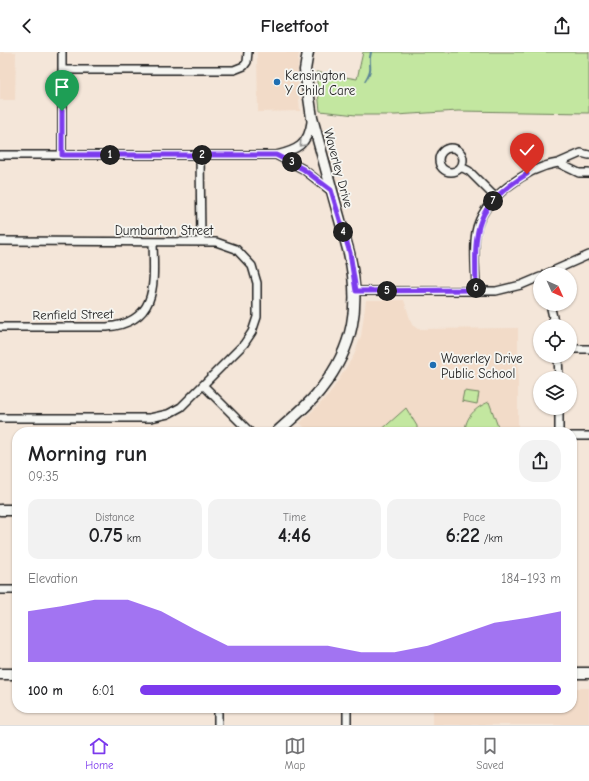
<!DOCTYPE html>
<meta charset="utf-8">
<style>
body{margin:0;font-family:"Comic Neue",sans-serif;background:#f2f2f2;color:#202124;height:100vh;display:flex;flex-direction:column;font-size:15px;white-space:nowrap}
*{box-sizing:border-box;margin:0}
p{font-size:13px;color:#757577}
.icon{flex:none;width:22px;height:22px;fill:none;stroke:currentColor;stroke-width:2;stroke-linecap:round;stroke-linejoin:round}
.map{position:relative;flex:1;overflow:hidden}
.drawer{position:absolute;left:12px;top:375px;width:565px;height:286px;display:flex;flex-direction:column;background:#fff;border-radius:16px;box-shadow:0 1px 3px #0004}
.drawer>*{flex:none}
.needle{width:26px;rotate:135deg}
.controls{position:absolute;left:533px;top:215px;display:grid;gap:8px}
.controls a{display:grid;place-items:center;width:44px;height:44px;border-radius:50%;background:#fff;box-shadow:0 1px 3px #0004;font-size:20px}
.pin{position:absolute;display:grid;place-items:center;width:34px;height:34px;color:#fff;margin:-41px -17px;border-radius:50% 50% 50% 0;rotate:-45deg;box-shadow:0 0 4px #0007}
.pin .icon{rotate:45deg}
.km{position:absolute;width:20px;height:20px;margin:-10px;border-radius:50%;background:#222;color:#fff;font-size:11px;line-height:20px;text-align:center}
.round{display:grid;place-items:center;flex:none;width:42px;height:42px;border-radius:16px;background:#f2f2f2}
.headline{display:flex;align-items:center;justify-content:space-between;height:68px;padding:0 16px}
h1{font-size:22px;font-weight:700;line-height:30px}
.figures{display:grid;grid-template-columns:repeat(3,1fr);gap:6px;height:68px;padding:4px 16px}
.figures div{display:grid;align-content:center;border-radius:10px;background:#f2f2f2;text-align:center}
.figures b{font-size:20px;font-weight:700}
.figures small{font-size:11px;font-weight:400}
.figures p{font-size:11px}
.chart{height:112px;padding:8px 16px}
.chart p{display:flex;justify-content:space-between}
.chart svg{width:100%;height:72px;margin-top:4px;fill:#7c3aed;opacity:.7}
ul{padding:0 16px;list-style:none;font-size:13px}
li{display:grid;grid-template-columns:64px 48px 1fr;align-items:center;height:30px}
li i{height:10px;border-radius:5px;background:#7c3aed}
header{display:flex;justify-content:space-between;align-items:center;height:52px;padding:0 16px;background:#fff;font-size:18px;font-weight:700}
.tab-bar{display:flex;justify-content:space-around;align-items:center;height:56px;border-top:1px solid #e0e0e0;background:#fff;font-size:11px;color:#757577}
.tab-bar a{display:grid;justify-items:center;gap:2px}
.tab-bar .selected{color:#7c3aed}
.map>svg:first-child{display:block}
</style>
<header><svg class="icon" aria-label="back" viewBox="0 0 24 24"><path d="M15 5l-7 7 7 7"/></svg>Fleetfoot<svg class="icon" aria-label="share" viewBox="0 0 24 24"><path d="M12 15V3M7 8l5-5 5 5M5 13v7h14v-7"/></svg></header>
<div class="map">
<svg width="589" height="673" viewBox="0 0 589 673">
<rect width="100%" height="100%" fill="#f4e6d9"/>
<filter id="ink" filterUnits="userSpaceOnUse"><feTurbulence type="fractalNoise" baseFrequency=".025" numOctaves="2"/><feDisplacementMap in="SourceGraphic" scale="8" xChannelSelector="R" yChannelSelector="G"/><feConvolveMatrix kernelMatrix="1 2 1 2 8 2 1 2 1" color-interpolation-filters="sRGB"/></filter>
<g filter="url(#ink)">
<!-- built -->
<path fill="#f2dbc8" d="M 0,0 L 16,0 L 15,48 L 0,48 Z
M 257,0 L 299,0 L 297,25 L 300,59 L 258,60 Z
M 366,248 L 404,248 L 412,273 L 418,277 L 518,276 L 518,380 L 309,380 L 300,371 L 329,343 L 354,303 L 361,284 Z
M 572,636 L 589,636 L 589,673 L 433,673 L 433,656 L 572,656 Z"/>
<!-- green -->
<path fill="#c3e7a0" stroke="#70825e" d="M 363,0 L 589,0 L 589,61 L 458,59 L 396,63 L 356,63 L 320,59 L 316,20 L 357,27 Z
M 464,339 L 479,341 L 477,352 L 462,349 Z
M 489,350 L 500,380 L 465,380 C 465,365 476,355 489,350 Z
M 406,356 L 417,374 L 417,380 L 379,380 Z"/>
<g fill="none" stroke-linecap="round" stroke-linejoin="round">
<!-- stream -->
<path stroke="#5a8395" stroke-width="2" d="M 365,29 C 375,13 367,14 371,0"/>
<defs>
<path id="street" d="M 62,0 L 62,103
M 62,18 L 234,18 L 244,14 L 247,10 L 248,0
M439 108a12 12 0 1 1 24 0a12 12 0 1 1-24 0Z
M 0,103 L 276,103 C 297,98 308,93 311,70
M 200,103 L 201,189
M 276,103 L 303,117 L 331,139
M 589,103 L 581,101 L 558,111 L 579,121 L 589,121
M 461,115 L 469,119 L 496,146
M 0,189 L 216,190 L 236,197 L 252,214 L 257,231 L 257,265 L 252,280 L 244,292 L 181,355 L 168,362 L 150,366 L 0,366
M 546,222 L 589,203
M 476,238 C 476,220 473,199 476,180 C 482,147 526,116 558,111
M 356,239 L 496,239 L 521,233 L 540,225
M 550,252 L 555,274
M 0,275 L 107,275 C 159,270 154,231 153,190
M 570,297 L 589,297
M 558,304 L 559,326
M 203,333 L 250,380
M 559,356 L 559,380
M 572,384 L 589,384
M 0,538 L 17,538
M 218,656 L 218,673
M 347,673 L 347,656"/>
<path id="secondary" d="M 277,380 C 292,366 309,353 321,337 C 354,295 361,253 349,201 L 312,66 L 305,18 L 308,0
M 0,458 L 17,458
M 572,621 L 589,621
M 0,622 L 17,622"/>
</defs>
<!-- street casing -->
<use href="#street" stroke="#1c1c1c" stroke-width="10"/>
<!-- secondary casing -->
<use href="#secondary" stroke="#1c1c1c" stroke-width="13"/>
<!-- street -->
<use href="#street" stroke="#f6f6f2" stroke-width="7"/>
<!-- secondary -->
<use href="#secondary" stroke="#f6f6f2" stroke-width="10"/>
</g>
<!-- one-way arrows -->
<defs><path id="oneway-chevron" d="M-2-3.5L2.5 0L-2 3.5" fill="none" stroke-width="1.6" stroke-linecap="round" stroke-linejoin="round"/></defs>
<use stroke="#949492" href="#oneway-chevron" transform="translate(302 92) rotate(133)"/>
</g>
<g fill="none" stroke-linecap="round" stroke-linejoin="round" filter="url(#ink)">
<defs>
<path id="route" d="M 62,59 L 62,103 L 276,103 L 303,117 L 331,138 L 350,201 L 356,239 L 476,238 C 475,178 471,157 527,122"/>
</defs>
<!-- route casing -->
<use href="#route" stroke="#fff" stroke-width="8"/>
<!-- route -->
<use href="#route" stroke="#7c3aed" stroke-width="5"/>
</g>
<!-- markers -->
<g fill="#1f6fb2" stroke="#f6f6f2" stroke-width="1.5">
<circle cx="277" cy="30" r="4"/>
<circle cx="433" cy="313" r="4"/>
</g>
<g text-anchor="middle" stroke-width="3.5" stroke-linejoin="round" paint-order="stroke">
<!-- poi labels -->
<g font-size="13" fill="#1c1c1c" stroke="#f6f6f2" text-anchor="start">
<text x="285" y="28">Kensington<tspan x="285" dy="15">Y Child Care</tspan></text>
<text x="441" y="311">Waverley Drive<tspan x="441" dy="15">Public School</tspan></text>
</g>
<!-- street labels -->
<g font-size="13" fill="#1c1c1c" stroke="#f6f6f2">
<text transform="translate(339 116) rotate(75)" y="5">Waverley Drive</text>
<text x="164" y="183">Dumbarton Street</text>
<text transform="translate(73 262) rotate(-1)" y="5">Renfield Street</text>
</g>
</g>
</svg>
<div class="controls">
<a><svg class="needle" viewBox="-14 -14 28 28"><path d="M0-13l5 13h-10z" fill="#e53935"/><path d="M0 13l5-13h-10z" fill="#757577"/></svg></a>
<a><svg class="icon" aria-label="locate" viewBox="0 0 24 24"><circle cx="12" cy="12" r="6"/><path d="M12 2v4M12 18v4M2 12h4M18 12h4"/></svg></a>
<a><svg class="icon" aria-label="layers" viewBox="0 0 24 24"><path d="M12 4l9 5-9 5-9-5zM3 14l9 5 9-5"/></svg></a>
</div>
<div class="pin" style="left:62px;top:59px;background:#1e9e55"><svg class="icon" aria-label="arrive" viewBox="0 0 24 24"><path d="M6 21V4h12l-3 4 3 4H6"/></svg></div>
<div class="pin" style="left:527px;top:122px;background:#d93025"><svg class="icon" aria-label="check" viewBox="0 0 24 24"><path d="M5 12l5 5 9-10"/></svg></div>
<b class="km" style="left:110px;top:103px">1</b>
<b class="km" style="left:202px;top:103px">2</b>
<b class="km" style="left:292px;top:110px">3</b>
<b class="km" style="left:343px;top:180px">4</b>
<b class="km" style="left:387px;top:239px">5</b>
<b class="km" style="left:476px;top:236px">6</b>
<b class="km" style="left:493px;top:149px">7</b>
<section class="drawer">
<div class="headline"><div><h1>Morning run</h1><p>09:35</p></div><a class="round"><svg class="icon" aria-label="share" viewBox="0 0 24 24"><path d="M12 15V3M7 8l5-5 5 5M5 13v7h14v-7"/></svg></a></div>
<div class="figures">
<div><p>Distance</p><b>0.75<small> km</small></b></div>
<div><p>Time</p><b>4:46</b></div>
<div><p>Pace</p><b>6:22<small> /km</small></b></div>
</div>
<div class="chart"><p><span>Elevation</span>184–193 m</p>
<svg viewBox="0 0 160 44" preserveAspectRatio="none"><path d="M0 44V13L10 10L20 6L30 6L40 13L50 24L60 34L70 34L80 34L90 34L100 38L110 38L120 34L130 27L140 20L150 17L160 13V44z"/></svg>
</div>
<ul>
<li><b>100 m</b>6:01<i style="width:100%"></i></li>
</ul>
</section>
</div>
<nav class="tab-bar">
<a class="selected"><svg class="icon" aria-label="home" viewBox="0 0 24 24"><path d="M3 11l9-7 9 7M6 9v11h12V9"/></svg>Home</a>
<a><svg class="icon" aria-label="map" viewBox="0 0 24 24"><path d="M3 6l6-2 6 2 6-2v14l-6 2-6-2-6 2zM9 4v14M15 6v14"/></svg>Map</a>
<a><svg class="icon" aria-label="saved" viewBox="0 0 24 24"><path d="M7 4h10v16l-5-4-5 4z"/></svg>Saved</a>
</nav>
